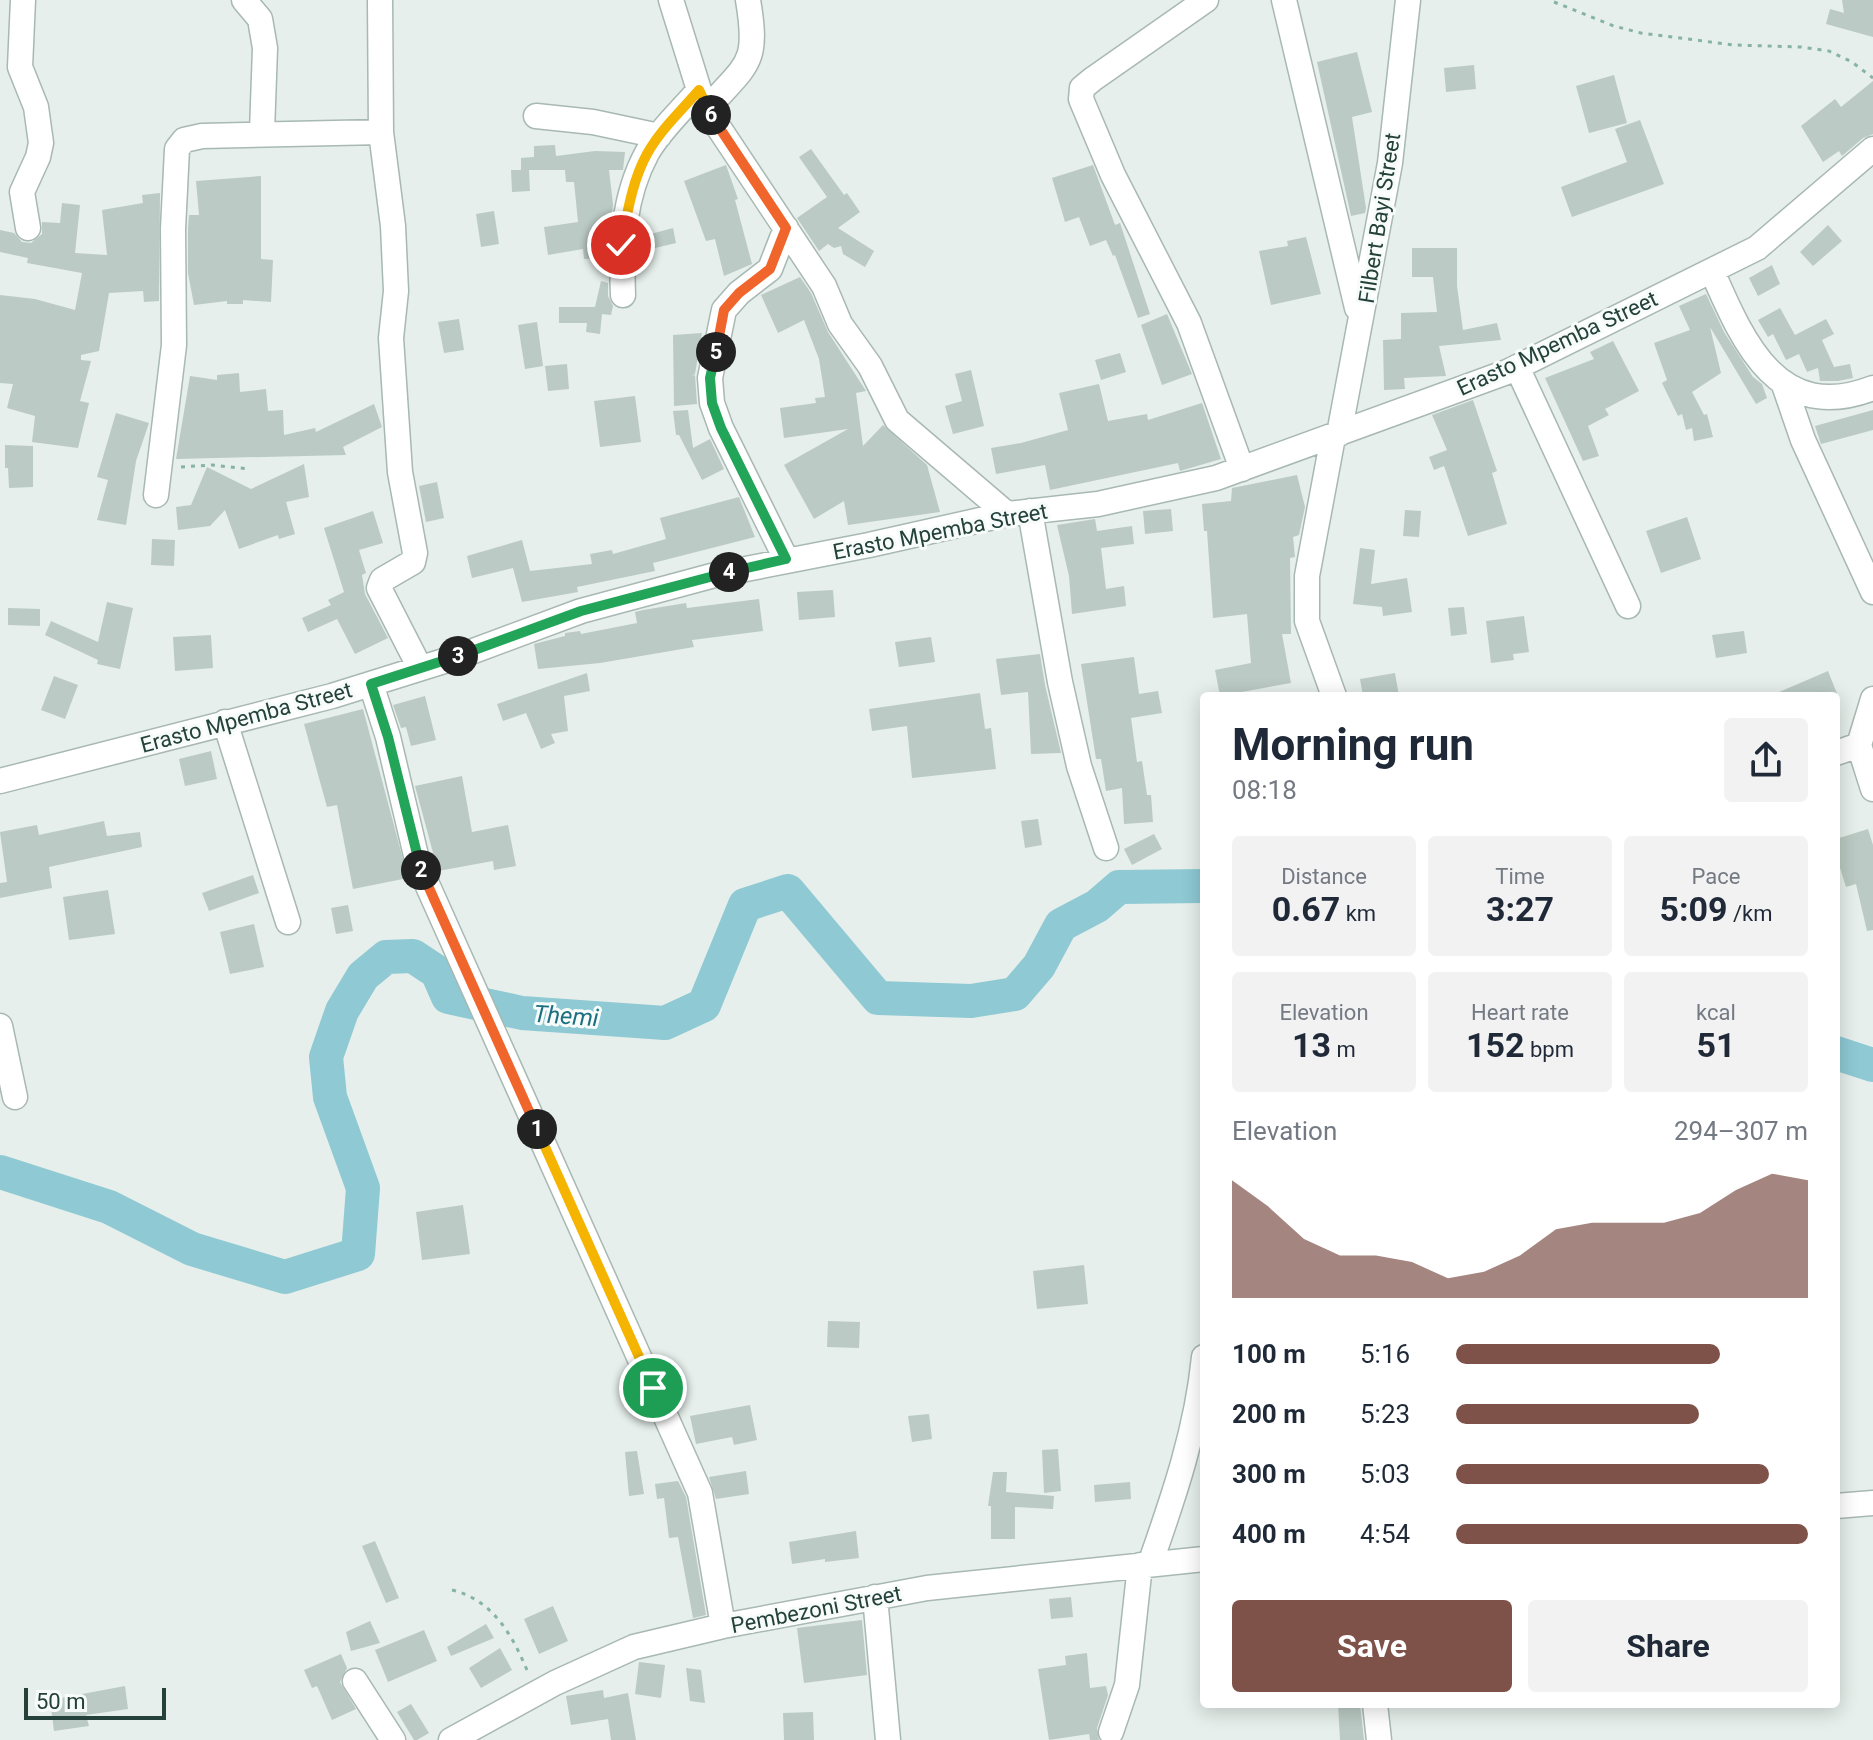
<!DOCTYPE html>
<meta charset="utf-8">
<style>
body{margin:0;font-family:Roboto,sans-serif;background:#f2f2f3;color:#1f2937;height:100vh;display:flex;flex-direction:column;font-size:30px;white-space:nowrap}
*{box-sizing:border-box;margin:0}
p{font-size:26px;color:#747a83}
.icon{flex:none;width:44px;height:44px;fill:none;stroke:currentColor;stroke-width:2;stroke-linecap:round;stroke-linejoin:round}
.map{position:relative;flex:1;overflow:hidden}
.panel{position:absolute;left:1200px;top:692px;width:640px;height:1016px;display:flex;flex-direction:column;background:#fff;border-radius:8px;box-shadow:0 4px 20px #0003}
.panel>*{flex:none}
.scale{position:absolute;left:24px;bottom:20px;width:142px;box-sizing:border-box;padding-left:8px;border:4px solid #24423a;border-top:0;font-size:22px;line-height:28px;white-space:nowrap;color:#24423a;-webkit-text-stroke:6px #f7fbf9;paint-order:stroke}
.pin{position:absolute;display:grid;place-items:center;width:68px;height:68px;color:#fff;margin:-34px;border:4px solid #fff;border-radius:50%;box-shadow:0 2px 8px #0007}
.km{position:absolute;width:40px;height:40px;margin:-20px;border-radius:50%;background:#222;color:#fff;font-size:22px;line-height:40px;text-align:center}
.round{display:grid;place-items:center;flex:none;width:84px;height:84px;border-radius:8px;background:#f2f2f3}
.head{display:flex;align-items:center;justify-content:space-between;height:136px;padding:0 32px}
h1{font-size:44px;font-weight:700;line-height:60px}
.stats{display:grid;grid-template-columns:repeat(3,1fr);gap:12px;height:136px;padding:8px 32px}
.stats div{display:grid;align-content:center;border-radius:8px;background:#f2f2f3;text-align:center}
.stats b{font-size:34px;font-weight:700}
.stats small{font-size:22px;font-weight:400}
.stats p{font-size:22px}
.chart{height:224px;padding:16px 32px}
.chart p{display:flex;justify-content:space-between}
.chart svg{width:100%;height:144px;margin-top:8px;fill:#7f5249;opacity:.7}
.action{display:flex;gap:16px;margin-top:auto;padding:16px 32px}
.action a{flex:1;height:92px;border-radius:8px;background:#7f5249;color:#fff;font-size:32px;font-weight:700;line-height:92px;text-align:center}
.action a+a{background:#f2f2f3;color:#1f2937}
ul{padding:0 32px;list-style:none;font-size:26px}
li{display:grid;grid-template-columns:128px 96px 1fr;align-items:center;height:60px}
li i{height:20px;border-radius:10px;background:#7f5249}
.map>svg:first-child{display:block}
</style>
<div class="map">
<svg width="1873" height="1740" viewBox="0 0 1873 1740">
<rect width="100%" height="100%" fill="#e6efeb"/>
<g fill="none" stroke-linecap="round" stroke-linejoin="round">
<!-- river -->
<path stroke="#8ec9d4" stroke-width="34" d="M 1836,1053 L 1873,1065
M 0,1172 L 109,1207 L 192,1249 L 285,1277 L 358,1254 L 363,1188 L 330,1097 L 326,1057 L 342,1011 L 363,976 L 386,957 L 413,956 L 437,972 L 448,997 L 522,1013 L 665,1023 L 704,1005 L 745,905 L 788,891 L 878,998 L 971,1001 L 1015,994 L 1039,966 L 1061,925 L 1097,906 L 1119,887 L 1204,886"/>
</g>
<!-- building -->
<path fill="#bbcac4" d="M 1842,0 L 1873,0 L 1873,37 L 1826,24 L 1830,9 L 1844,13 Z
M 1357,52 L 1372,112 L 1352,117 L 1366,208 L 1365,213 L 1351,216 L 1317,62 Z
M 1474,65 L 1476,89 L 1446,92 L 1444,68 Z
M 1614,75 L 1627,123 L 1589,133 L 1576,86 Z
M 1873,81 L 1873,134 L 1863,138 L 1842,156 L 1839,151 L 1823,162 L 1801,126 L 1835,99 L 1841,107 Z
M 1640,120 L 1664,184 L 1572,217 L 1561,187 L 1627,162 L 1615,129 Z
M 555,145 L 556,156 L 595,151 L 625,152 L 623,170 L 609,170 L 613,204 L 608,258 L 584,259 L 583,249 L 548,255 L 544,227 L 578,222 L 574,182 L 566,182 L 565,170 L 529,170 L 530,191 L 512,192 L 511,170 L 521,170 L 521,158 L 534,157 L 534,146 Z
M 811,149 L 844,195 L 847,193 L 860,212 L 838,228 L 874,251 L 865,267 L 843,254 L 841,246 L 834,248 L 828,244 L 819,251 L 797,218 L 827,197 L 799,157 Z
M 726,165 L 738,199 L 735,200 L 752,264 L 724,276 L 715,239 L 706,241 L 684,181 Z
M 1093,165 L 1115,225 L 1120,223 L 1150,314 L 1138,318 L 1115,255 L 1113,256 L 1106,240 L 1090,246 L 1079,217 L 1065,222 L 1052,178 Z
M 261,176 L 261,259 L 273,260 L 271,302 L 243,300 L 243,304 L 227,304 L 227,301 L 194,305 L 188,273 L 188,229 L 189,215 L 199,215 L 196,181 Z
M 160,193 L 159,301 L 144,302 L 143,291 L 109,293 L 99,351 L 81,355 L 81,360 L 91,361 L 80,401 L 89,403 L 78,448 L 32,442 L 35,416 L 7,408 L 13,384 L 0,383 L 0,295 L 35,299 L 75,310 L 82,273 L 27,263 L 28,258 L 0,252 L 0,230 L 14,233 L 22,242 L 31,243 L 42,234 L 42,222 L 60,223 L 62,203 L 80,205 L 75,253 L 107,255 L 102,210 L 143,203 L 142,195 Z
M 494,211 L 499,244 L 481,247 L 476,214 Z
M 1828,225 L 1842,241 L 1813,266 L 1800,252 Z
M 673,228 L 676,243 L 651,249 L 647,235 Z
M 1306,237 L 1321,294 L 1271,305 L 1259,251 L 1288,246 L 1287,241 Z
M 1412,248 L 1457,248 L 1457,286 L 1463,330 L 1497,323 L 1501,340 L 1439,346 L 1446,376 L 1404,378 L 1405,389 L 1384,390 L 1383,340 L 1401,339 L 1401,313 L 1437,312 L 1433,277 L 1412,277 Z
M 1772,265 L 1780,284 L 1758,296 L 1749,278 Z
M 800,277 L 811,293 L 828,332 L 866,391 L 856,393 L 863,446 L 883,425 L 927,465 L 940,512 L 848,525 L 844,501 L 814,519 L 784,465 L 848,429 L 784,438 L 780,408 L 816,403 L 815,398 L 825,397 L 819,359 L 804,320 L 778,333 L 761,295 Z
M 601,281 L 608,283 L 608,296 L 613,306 L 611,315 L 602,314 L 600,334 L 586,332 L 587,323 L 559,323 L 559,307 L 595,307 Z
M 1706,294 L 1724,332 L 1753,377 L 1762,384 L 1767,398 L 1756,404 L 1710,327 L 1721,373 L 1692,392 L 1704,415 L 1707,414 L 1713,437 L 1694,441 L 1692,428 L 1686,430 L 1682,414 L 1678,416 L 1662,383 L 1667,380 L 1654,343 L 1690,330 L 1679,306 Z
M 1780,308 L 1795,335 L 1826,319 L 1834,334 L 1822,340 L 1834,367 L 1850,364 L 1853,378 L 1838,381 L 1820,381 L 1818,368 L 1807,372 L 1799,354 L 1786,360 L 1773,334 L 1768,337 L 1758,320 Z
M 1167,314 L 1192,374 L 1162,385 L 1141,325 Z
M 459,319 L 464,350 L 444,353 L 438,322 Z
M 537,322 L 543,366 L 525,369 L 518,325 Z
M 702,333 L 695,374 L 692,376 L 695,375 L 697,404 L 674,406 L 673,335 Z
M 1613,341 L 1639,391 L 1605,409 L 1609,415 L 1588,426 L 1599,456 L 1583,461 L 1545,378 L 1594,359 L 1590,352 Z
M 1120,353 L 1126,372 L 1101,380 L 1095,360 Z
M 567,364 L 569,389 L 548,391 L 545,366 Z
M 971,370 L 984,426 L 953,434 L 945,406 L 962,401 L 955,374 Z
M 239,373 L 240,392 L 266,389 L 268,411 L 283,410 L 284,435 L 315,428 L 316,432 L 374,404 L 382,427 L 343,447 L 346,455 L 176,459 L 190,376 L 217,380 L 217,375 Z
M 1099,384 L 1108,421 L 1147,414 L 1148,420 L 1202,403 L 1221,459 L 1180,471 L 1178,463 L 1050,490 L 1045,465 L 996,474 L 991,448 L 1021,443 L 1068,430 L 1059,393 Z
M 635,396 L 641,442 L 600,447 L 594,401 Z
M 1473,400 L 1497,471 L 1492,473 L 1507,524 L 1468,536 L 1444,466 L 1434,470 L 1429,457 L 1447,450 L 1432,415 Z
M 688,410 L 693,448 L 710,439 L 724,469 L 702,480 L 679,435 L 676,435 L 673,411 Z
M 1873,410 L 1873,430 L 1821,444 L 1815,426 Z
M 116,413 L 149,423 L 136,461 L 126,525 L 97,520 L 108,480 L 97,477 Z
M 5,445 L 33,446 L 33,487 L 9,488 L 8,468 L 5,468 Z
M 304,464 L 309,497 L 286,502 L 295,534 L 279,539 L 278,535 L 239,549 L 225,510 L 210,526 L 178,530 L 176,507 L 191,505 L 207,467 L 251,489 Z
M 1297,475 L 1305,507 L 1299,535 L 1293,537 L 1295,557 L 1290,558 L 1291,634 L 1282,634 L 1291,683 L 1220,696 L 1215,670 L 1251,663 L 1247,614 L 1213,618 L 1207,531 L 1204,531 L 1202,504 L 1231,501 L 1232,488 Z
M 437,482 L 444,518 L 426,522 L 419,486 Z
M 739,497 L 755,537 L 653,563 L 655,571 L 577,587 L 578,592 L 522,602 L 513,568 L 472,578 L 467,556 L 522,540 L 530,571 L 592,564 L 590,554 L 612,550 L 613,554 L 666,539 L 660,518 Z
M 1171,509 L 1173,531 L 1145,534 L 1143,511 Z
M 1405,510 L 1421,511 L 1419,537 L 1403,536 Z
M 373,511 L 383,543 L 359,550 L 366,573 L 362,575 L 365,594 L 388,638 L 355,654 L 337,619 L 308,632 L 302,618 L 331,605 L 328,600 L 344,592 L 324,528 Z
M 1687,517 L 1701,559 L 1661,573 L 1646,531 Z
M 1095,519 L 1097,531 L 1132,526 L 1134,544 L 1101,548 L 1106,589 L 1124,586 L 1126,606 L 1072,614 L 1069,576 L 1057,525 Z
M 152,539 L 175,540 L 174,566 L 151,565 Z
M 1360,548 L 1375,550 L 1371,584 L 1407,578 L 1412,612 L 1383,616 L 1382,607 L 1353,604 Z
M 833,590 L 835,617 L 799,620 L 797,592 Z
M 759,599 L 763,631 L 692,640 L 694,647 L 600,663 L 538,669 L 534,644 L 565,636 L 565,633 L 580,631 L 581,634 L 637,623 L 635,612 L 643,610 L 686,603 L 687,608 Z
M 107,602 L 133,608 L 120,669 L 97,664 L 98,660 L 45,635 L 51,621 L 98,642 Z
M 1464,607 L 1467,634 L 1451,636 L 1448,608 Z
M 8,608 L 40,609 L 40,626 L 8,625 Z
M 1524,616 L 1529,652 L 1513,654 L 1514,660 L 1491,663 L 1486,621 Z
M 1744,631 L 1747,653 L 1716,658 L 1712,635 Z
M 211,635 L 213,668 L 175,671 L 173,637 Z
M 931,637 L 935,662 L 899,667 L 895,642 Z
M 1040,654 L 1045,685 L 1061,753 L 1031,754 L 1028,692 L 1001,695 L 996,659 Z
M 1134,657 L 1139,694 L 1158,691 L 1162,713 L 1131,718 L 1137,762 L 1142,761 L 1147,795 L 1151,795 L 1153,822 L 1124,824 L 1122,788 L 1106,791 L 1101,759 L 1096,759 L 1081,664 Z
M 1828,671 L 1838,696 L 1770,696 Z
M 587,673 L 590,691 L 564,696 L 568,731 L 551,734 L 555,743 L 541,749 L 526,713 L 503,721 L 497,704 Z
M 1395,673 L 1399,696 L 1363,696 L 1360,679 Z
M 54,676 L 78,685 L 65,719 L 41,710 Z
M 980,693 L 985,729 L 991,728 L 996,769 L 912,778 L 907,726 L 872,731 L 869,709 Z
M 425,696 L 436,740 L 411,746 L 406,727 L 401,728 L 393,705 Z
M 363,709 L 408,878 L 353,889 L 337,805 L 327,807 L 304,724 Z
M 211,751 L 217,779 L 185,786 L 179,759 Z
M 462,776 L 472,832 L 508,825 L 516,866 L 494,870 L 493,861 L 438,871 L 415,786 Z
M 1038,819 L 1042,845 L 1025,848 L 1021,821 Z
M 104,821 L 107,836 L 140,832 L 142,847 L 49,867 L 52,888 L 0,898 L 0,883 L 7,882 L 0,832 L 37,825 L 39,835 Z
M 1868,829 L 1873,845 L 1873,930 L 1867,931 L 1856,884 L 1846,887 L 1836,855 L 1836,839 Z
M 1154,834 L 1162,849 L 1132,865 L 1124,849 Z
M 253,875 L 259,893 L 209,911 L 202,893 Z
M 108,890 L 115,934 L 69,940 L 63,897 Z
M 348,905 L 353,931 L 336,934 L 331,908 Z
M 254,924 L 264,967 L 230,974 L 220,932 Z
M 463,1205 L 470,1254 L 422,1260 L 416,1212 Z
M 1084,1265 L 1088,1304 L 1037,1309 L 1033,1271 Z
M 828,1321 L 860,1322 L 859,1348 L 827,1347 Z
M 750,1405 L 757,1440 L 734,1445 L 732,1437 L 696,1444 L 690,1416 Z
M 929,1414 L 932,1439 L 912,1442 L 908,1416 Z
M 1058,1449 L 1061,1491 L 1044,1493 L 1042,1450 Z
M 637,1451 L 644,1494 L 629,1496 L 625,1452 Z
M 746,1471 L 749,1494 L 716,1499 L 709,1477 Z
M 993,1472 L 1007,1472 L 1006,1492 L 1054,1496 L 1053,1509 L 1015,1507 L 1015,1539 L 991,1539 L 991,1506 L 988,1506 Z
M 678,1481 L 686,1497 L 706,1615 L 693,1618 L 678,1537 L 669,1538 L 664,1498 L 657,1499 L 655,1484 Z
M 1130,1482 L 1131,1499 L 1095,1502 L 1094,1485 Z
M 856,1531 L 859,1558 L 825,1562 L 825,1559 L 792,1564 L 789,1542 Z
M 375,1541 L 399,1598 L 386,1603 L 362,1546 Z
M 1071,1597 L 1073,1617 L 1051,1619 L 1049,1599 Z
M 553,1606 L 568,1641 L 539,1654 L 524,1619 Z
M 862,1620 L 867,1675 L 804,1683 L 797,1628 Z
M 370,1621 L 380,1643 L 351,1651 L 346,1632 Z
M 486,1624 L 494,1638 L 451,1656 L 447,1647 Z
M 424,1630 L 437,1661 L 388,1682 L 375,1650 Z
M 500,1648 L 512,1670 L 481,1688 L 469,1668 Z
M 1087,1653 L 1090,1688 L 1106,1686 L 1108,1695 L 1097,1728 L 1099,1740 L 1090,1740 L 1089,1734 L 1049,1740 L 1038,1669 L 1066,1665 L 1065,1656 Z
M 341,1654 L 347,1668 L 340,1682 L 356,1709 L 332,1720 L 317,1686 L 312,1688 L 304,1670 Z
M 639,1662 L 665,1665 L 661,1698 L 635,1694 Z
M 686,1668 L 701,1670 L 705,1703 L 690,1701 Z
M 125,1686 L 128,1709 L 86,1715 L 89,1726 L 54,1731 L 50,1700 Z
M 603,1690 L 604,1698 L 628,1693 L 636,1740 L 611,1740 L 608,1719 L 571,1725 L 566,1696 Z
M 411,1704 L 429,1733 L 417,1740 L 414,1740 L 397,1712 Z
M 1338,1704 L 1360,1704 L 1364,1740 L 1340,1740 Z
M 813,1712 L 814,1740 L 784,1740 L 783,1713 Z"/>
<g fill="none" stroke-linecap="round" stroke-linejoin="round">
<defs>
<path id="minor" d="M 23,0 L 20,67 L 36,107 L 41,143 L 38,157 L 22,192 L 28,228
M 244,0 L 260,19 L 265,48 L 262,132
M 380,0 L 381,132 L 393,226 L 396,291 L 391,338 L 400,472 L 415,553 L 413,562 L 382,580 L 379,588 L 420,668
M 671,0 L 699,90 L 711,116 L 824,286 L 840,324 L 870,366 L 897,420 L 1007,514
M 1206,0 L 1093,79 L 1082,88 L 1081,99 L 1113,175 L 1189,323 L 1242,469
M 1284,0 L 1357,308
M 708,108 C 747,63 759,65 748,0
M 536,116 L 593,122 L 659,136
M 786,228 L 770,269 L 739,293 L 724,310 L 710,378 L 712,403 L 721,428 L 786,559
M 1712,271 C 1743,342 1778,425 1873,388
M 623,295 C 621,247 623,197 647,153 C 660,130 682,110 699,90
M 1517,367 L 1628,606
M 1783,382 L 1803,440 L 1873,592
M 1339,434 L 1390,163 L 1408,0
M 1333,437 L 1307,576 L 1307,621 L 1334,696
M 156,495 L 174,345 L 173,229 L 177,149 L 184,140 L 202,136 L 381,132
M 1030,511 L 1060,682 L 1079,766 L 1106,848
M 371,684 L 388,737 L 418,864 L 700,1493 L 723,1626
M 1873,699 L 1859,745 L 1873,789
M 225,722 L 288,922
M 1836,753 L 1859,745
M 0,781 L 332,696 L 460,656 L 581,611 L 715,575 L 869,545 L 1007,514 L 1098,504 L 1216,478 L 1507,372 L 1757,248 L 1873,149
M 0,1026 L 15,1097
M 1836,1506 L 1873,1503
M 1150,1564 C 1174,1496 1197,1429 1204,1357
M 875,1597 L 888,1740
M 355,1681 L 393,1740
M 1375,1704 L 1379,1740
M 1111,1732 L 1127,1685 L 1140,1565
M 451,1740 L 555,1683 L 634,1647 L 723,1626 L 927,1588 L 1204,1559"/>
</defs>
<!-- minor casing -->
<use href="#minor" stroke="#a8b8b2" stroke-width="27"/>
<!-- path -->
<path stroke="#86b3a5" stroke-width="3" stroke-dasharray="4 6" stroke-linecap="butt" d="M 1554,2 L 1614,26 L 1641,33 L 1734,45 L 1801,47 L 1829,51 L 1852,62 L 1873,78
M 181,467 L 212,465 L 249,469
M 452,1590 C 494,1600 514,1638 529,1675"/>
<!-- minor -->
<use href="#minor" stroke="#fff" stroke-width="24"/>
</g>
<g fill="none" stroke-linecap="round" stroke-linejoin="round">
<defs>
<path id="split-1" d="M 537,1129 L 653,1388"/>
<path id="split-2" d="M 421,870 L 537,1129"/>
<path id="split-3" d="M 421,870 L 388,737 L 371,684 L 458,656"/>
<path id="split-4" d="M 458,656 L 581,611 L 729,572"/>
<path id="split-5" d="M 716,352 L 710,378 L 712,403 L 721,428 L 786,559 L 729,572"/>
<path id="split-6" d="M 711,115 L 786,228 L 770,269 L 739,293 L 724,310 L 716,352"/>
<path id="split-7" d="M 621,245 C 627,215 632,181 647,154 C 660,130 682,110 699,90 L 711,115"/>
</defs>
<!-- split-1 casing -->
<use href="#split-1" stroke="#fff" stroke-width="16"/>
<!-- split-2 casing -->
<use href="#split-2" stroke="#fff" stroke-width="16"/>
<!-- split-3 casing -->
<use href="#split-3" stroke="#fff" stroke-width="16"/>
<!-- split-4 casing -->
<use href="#split-4" stroke="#fff" stroke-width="16"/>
<!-- split-5 casing -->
<use href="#split-5" stroke="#fff" stroke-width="16"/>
<!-- split-6 casing -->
<use href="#split-6" stroke="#fff" stroke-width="16"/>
<!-- split-7 casing -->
<use href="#split-7" stroke="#fff" stroke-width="16"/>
<!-- split-1 -->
<use href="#split-1" stroke="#f5b400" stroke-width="10"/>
<!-- split-2 -->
<use href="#split-2" stroke="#f0652b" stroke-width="10"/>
<!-- split-3 -->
<use href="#split-3" stroke="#22a559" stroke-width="10"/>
<!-- split-4 -->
<use href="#split-4" stroke="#22a559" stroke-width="10"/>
<!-- split-5 -->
<use href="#split-5" stroke="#22a559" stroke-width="10"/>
<!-- split-6 -->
<use href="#split-6" stroke="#f0652b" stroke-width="10"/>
<!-- split-7 -->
<use href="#split-7" stroke="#f5b400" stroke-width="10"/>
</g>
<g text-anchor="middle" stroke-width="6" stroke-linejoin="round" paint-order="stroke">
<!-- street labels -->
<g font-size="22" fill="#24423a" stroke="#f7fbf9">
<text transform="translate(1379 218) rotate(-81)" y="8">Filbert Bayi Street</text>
<text transform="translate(1557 343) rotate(-25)" y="8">Erasto Mpemba Street</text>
<text transform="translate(940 531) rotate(-11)" y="8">Erasto Mpemba Street</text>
<text transform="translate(246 717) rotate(-15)" y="8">Erasto Mpemba Street</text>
<text transform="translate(816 1609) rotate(-11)" y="8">Pembezoni Street</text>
</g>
<!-- water labels -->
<g font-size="24" font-style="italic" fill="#1c6f80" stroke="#f7fbf9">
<text transform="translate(566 1016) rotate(4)" y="8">Themi</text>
</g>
</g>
</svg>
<div class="scale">50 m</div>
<div class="pin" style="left:653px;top:1388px;background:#1e9e55"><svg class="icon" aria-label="arrive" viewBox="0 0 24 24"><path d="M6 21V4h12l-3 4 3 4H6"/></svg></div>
<div class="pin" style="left:621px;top:245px;background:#d93025"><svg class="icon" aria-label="check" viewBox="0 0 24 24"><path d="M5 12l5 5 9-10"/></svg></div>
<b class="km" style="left:537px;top:1129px">1</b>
<b class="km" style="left:421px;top:870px">2</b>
<b class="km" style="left:458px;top:656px">3</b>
<b class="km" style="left:729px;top:572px">4</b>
<b class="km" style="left:716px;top:352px">5</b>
<b class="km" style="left:711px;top:115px">6</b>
<section class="panel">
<div class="head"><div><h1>Morning run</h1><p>08:18</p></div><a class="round"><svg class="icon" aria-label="share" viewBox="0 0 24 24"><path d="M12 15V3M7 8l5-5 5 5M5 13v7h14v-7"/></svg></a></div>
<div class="stats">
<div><p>Distance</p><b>0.67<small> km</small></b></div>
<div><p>Time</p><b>3:27</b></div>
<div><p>Pace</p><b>5:09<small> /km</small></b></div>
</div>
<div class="stats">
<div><p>Elevation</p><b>13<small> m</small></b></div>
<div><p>Heart rate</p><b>152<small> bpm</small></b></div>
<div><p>kcal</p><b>51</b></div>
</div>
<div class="chart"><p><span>Elevation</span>294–307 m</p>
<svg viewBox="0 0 160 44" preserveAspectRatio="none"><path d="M0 44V8L10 16L20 26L30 31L40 31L50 33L60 38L70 36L80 31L90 23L100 21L110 21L120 21L130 18L140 11L150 6L160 8V44z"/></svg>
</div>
<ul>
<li><b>100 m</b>5:16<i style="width:75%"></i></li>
<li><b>200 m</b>5:23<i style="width:69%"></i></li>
<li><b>300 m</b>5:03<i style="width:89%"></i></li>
<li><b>400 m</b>4:54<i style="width:100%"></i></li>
</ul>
<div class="action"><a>Save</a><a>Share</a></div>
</section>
</div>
